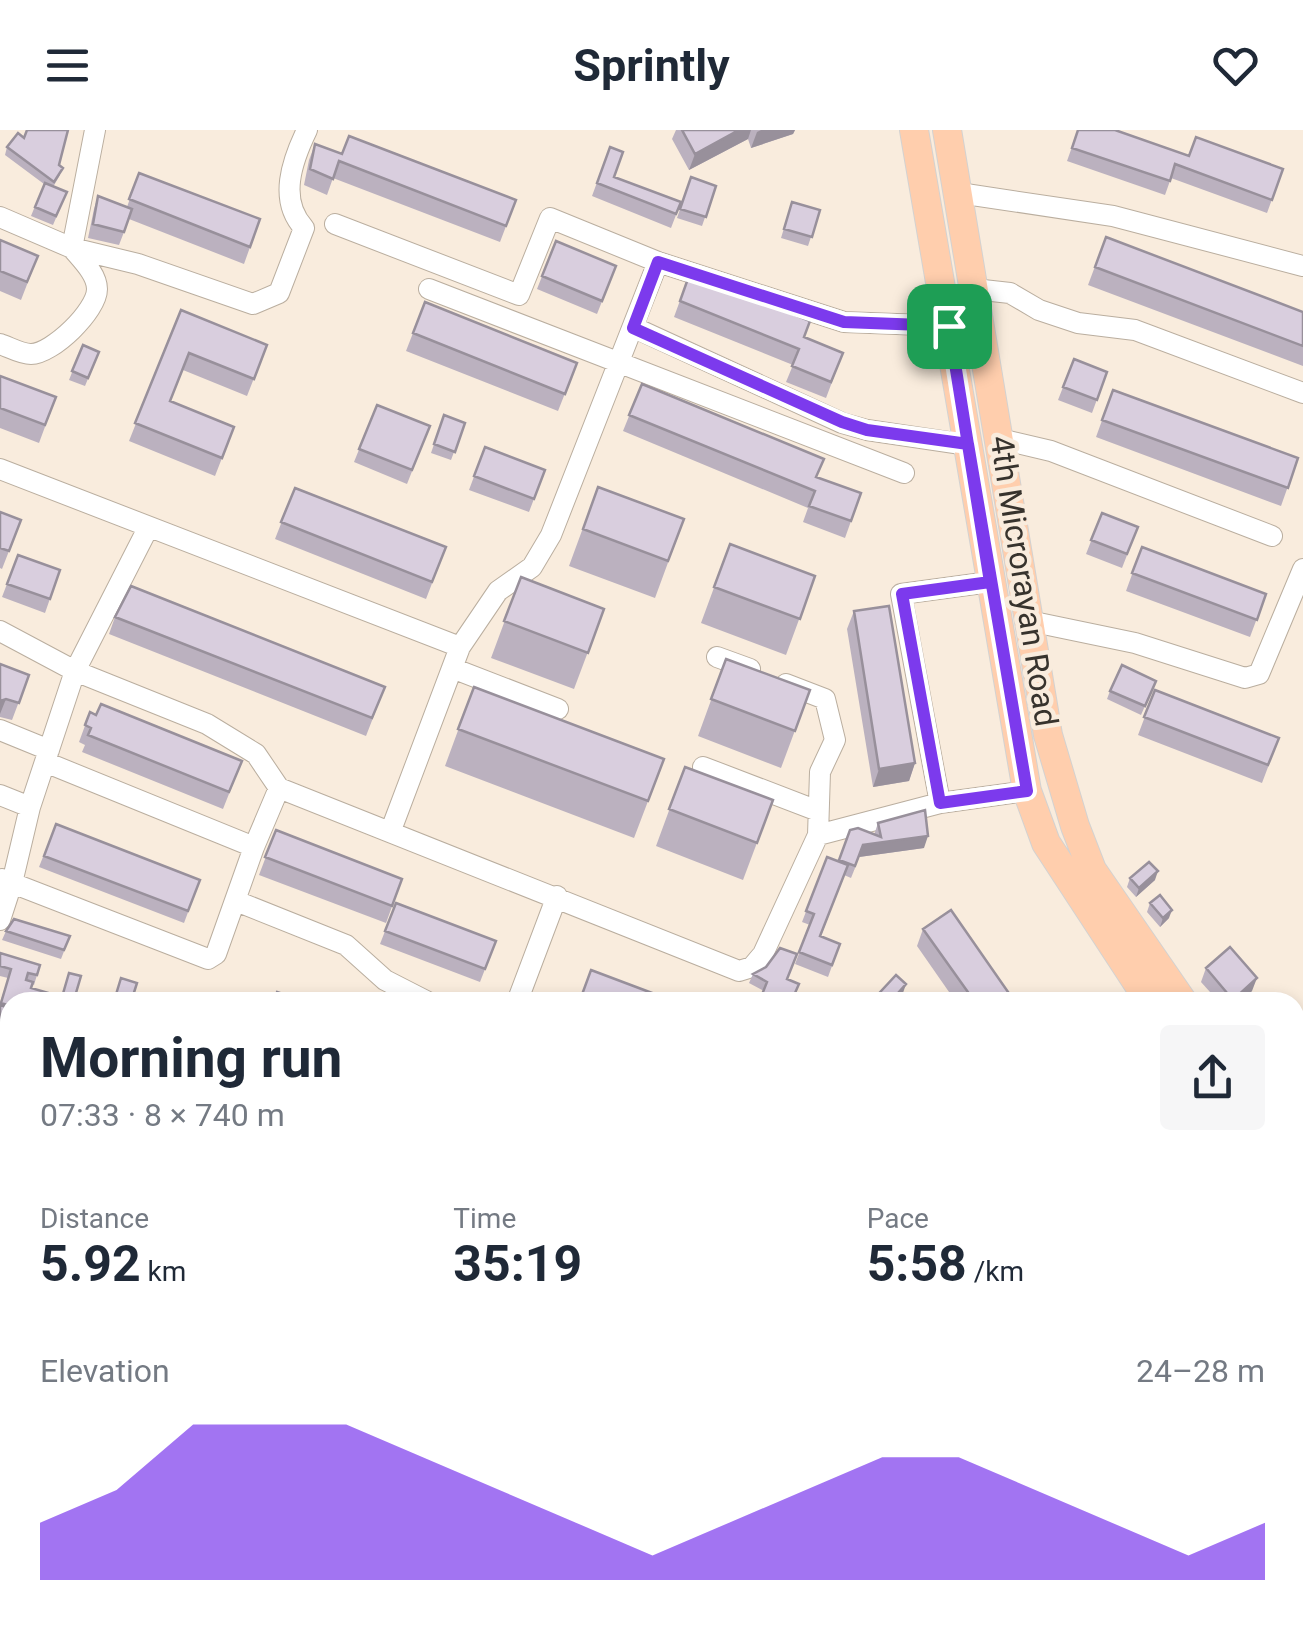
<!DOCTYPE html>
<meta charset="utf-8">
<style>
body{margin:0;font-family:Roboto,sans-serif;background:#f6f6f7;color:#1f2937;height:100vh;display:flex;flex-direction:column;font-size:38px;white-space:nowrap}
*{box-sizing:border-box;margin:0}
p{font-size:32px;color:#747a83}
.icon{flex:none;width:55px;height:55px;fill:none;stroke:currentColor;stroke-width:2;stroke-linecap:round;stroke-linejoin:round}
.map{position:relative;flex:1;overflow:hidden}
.details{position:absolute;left:0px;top:862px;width:1305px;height:642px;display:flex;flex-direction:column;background:#fff;border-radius:30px 30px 0 0;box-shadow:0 5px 15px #0003}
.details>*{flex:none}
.pin{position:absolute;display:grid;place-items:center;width:85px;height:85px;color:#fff;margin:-42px;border-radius:20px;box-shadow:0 5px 15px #0006}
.round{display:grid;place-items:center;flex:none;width:105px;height:105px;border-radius:10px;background:#f6f6f7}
.headline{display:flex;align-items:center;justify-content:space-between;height:170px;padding:0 40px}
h1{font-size:55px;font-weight:700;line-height:75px}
.stats{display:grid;grid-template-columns:repeat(3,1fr);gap:15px;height:170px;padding:10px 40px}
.stats div{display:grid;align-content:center}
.stats b{font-size:50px;font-weight:700}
.stats small{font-size:28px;font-weight:400}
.stats p{font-size:28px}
.chart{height:280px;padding:20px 40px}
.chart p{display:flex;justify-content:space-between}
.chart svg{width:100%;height:180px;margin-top:10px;fill:#7c3aed;opacity:.7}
header{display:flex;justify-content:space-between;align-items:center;height:130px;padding:0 40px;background:#fff;font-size:45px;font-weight:700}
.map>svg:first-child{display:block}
</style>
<header><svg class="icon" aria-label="menu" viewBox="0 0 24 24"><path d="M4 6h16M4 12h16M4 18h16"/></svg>Sprintly<svg class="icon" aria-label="heart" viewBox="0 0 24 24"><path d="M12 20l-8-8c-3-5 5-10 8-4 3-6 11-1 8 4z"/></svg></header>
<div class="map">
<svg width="1303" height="1503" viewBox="0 0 1303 1503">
<rect width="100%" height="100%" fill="#f9ecdd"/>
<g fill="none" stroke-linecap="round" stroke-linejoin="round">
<defs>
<path id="minor" d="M 959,63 L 1113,86 L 1303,136
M 0,87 L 72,118 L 138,134 L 253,174 L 279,163 L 304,98 C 278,70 292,31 307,0
M 335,94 L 519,165 L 550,88 L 658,132 L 844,192 L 949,196
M 429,159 L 904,343
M 974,159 L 1010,163 L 1039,180 L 1078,193 L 1135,200 L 1303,263
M 633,197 L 842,293 L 867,300 L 968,315
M 0,214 C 9,217 21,224 31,224 C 52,224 97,181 97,159 C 97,144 81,129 72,118 L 95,0
M 1000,309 L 1051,321 L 1272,406
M 0,339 L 460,517
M 1029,491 L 1135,513 L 1245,548 L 1259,544 L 1303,439
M 0,501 L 75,541 L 207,594 L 256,624 L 279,658 L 739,841 L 752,837 L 763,824 L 818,705 L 940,673 L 1027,661
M 717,527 L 750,539
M 452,538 L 558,579
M 786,554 L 825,569 L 835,610 L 820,642 L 818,705
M 0,600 L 49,620
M 45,632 L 254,717
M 703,637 L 818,681
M 0,665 L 30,677
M 940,673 L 901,464 L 990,452
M 391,700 L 460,517 L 498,461 L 532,437 L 551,405 L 658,132
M 2,749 L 12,753 L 30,677 L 75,541 L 148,398
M 236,771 L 346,815 L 385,850 L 428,872
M 0,790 L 12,753 L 208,829 L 216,824 L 254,717 L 279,658
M 517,872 L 557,766
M 1295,936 L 1303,930
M 0,1129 L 9,1099
M 1295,1287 L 1303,1286
M 0,1348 L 10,1350
M 811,1503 L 817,1495"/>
<path id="major" d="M 914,0 L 1027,661 L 1046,713 L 1150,872
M 947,0 L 1048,605 L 1075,696 L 1092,740 L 1183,872
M 1295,1030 L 1303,1041
M 1295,1076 L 1303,1086
M 1295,1346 L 1303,1340
M 1295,1381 L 1303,1375
M 1295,1409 L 1303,1403
M 1295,1439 L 1303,1433
M 1077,1503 L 1088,1495
M 1126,1503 L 1137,1495
M 1165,1503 L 1176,1495
M 1210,1503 L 1221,1495"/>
</defs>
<!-- minor casing -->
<use href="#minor" stroke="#baae9f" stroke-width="22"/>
<!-- major casing -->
<use href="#major" stroke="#d3d2d1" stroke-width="30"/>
<!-- minor -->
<use href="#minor" stroke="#fff" stroke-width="20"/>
<!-- major -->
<use href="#major" stroke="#ffcead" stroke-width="28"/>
</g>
<!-- wall -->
<path fill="#bbb1bf" d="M 676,0 L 795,0 L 793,4 L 751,18 L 748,9 L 689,40 L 672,9 Z
M 1078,0 L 1189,26 L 1283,39 L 1267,83 L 1171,48 L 1165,65 L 1067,31 Z
M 315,14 L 342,24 L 516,70 L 500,112 L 333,48 L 327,65 L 304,55 L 309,30 Z
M 7,17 L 59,35 L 60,45 L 53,57 L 67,62 L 53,95 L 31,86 L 44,54 L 5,25 Z
M 610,17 L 614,47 L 681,72 L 671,98 L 592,66 Z
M 139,43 L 260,89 L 244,134 L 129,89 L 119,115 L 88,108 L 94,79 L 98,66 L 127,77 Z
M 691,47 L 716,56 L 702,96 L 677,88 Z
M 792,72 L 820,80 L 808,116 L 781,108 Z
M 1106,107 L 1303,182 L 1303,236 L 1088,155 Z
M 0,110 L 38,126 L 21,170 L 0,161 Z
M 556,111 L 616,136 L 597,184 L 537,159 Z
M 690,143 L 804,207 L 843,223 L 826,268 L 786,252 L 793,235 L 674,187 Z
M 425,172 L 577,233 L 558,281 L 406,221 Z
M 181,180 L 267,215 L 247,266 L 183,240 L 170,271 L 234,297 L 215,346 L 129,311 Z
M 83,215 L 99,222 L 85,256 L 69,250 Z
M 1074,229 L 1107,242 L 1092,283 L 1058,270 Z
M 0,246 L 56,267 L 39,313 L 0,298 Z
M 642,254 L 817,347 L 861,363 L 845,408 L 803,392 L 808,378 L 623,301 Z
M 1113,260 L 1298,328 L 1281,376 L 1096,307 Z
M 377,275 L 430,296 L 407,354 L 354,332 Z
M 444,285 L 465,293 L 451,330 L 431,323 Z
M 485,317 L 545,340 L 529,382 L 469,360 Z
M 598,357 L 684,389 L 655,468 L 569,436 Z
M 295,358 L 446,417 L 426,469 L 275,409 Z
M 0,382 L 21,390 L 2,439 L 0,438 Z
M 1102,383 L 1138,397 L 1122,438 L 1086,424 Z
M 730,414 L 815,446 L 786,525 L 701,493 Z
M 1142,417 L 1266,464 L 1250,507 L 1126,461 Z
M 18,425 L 60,440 L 45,483 L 2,467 Z
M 521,447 L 604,479 L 574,559 L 491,528 Z
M 854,481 L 915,633 L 909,651 L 873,657 L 847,499 Z
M 115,487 L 385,557 L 366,606 L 109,504 Z
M 726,529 L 810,560 L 781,638 L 698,606 Z
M 0,534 L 29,545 L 12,590 L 0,587 Z
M 1156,551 L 1141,585 L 1107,569 L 1110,561 Z
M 474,557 L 664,629 L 634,708 L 445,636 Z
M 1155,560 L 1279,608 L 1262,653 L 1138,605 Z
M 90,582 L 242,631 L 223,679 L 82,622 L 85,615 L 79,612 Z
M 685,637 L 773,670 L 743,750 L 656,716 Z
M 878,693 L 924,718 L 859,727 L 851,748 L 844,745 L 821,806 L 840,814 L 828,847 L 795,834 L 810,795 L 802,792 L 827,727 L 838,731 L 874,705 Z
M 56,694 L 200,750 L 184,793 L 39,737 Z
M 276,700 L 402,749 L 386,793 L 259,745 Z
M 1130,748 L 1155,750 L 1136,767 L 1127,757 Z
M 396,773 L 496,811 L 480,852 L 380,814 Z
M 1150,773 L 1169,788 L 1160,797 L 1147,782 Z
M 923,799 L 1015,872 L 956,872 L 917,816 Z
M 6,801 L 70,806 L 61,829 L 2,810 Z
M 780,818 L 764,861 L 749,853 L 753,844 L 766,837 Z
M 0,823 L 40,835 L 34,855 L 32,854 L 31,858 L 61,867 L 76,863 L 107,872 L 113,871 L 131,872 L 10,872 L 10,886 L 7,885 L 0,904 L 0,873 L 8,848 L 0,846 Z
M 1206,838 L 1252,861 L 1240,872 L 1219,872 L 1201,852 Z
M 8,939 L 10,939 L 10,981 L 0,979 L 0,966 Z
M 10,1129 L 10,1186 L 7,1185 L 4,1194 L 0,1193 L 0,1131 L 6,1133 Z
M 0,1234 L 10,1238 L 10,1261 L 0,1258 Z
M 0,1277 L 10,1280 L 10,1302 L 8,1307 L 0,1304 Z
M 0,1361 L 10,1363 L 10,1395 L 0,1392 Z
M 0,1426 L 10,1430 L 10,1471 L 0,1468 Z
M 349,1495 L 491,1495 L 490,1503 L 346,1503 Z
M 922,1495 L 965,1495 L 962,1503 L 935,1503 Z
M 1272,1495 L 1295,1495 L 1303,1503 L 1272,1503 L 1270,1501 Z"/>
<!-- shaded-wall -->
<path fill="#98909b" d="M 739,0 L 751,0 L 748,9 L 689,40 L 695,24 Z
M 761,0 L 795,0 L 793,4 L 751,18 L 757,2 Z
M 6,569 L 0,584 L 0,571 Z
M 915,633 L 909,651 L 873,657 L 879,639 Z
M 928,706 L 924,718 L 859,727 L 851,748 L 863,715 Z
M 1158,741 L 1155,750 L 1136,767 L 1139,758 Z
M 1172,780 L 1169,788 L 1160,797 L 1163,788 Z
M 1257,848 L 1252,861 L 1240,872 L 1232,872 L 1233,870 Z
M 906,854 L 903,863 L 894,872 L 890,872 Z
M 8,1076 L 10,1076 L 10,1086 L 5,1086 L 0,1091 L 0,1084 Z
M 430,1495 L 436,1495 L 432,1503 L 419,1503 Z
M 500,1495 L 515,1495 L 572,1503 L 497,1503 Z"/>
<!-- building -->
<path fill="#d9cede" stroke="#98909b" stroke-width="2.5" d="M 27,0 L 68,0 L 59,35 L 63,38 L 54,52 L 7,17 L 18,3 L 24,8 Z
M 682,0 L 739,0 L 695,24 Z
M 1078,0 L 1115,0 L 1189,26 L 1196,7 L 1283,39 L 1272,70 L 1175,34 L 1170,51 L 1072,18 Z
M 349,6 L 516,70 L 506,96 L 339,31 L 333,49 L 310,39 L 315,14 L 342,24 Z
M 610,17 L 623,22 L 614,47 L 681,72 L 676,84 L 597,53 Z
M 139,43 L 260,89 L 250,117 L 129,69 Z
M 691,47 L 716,56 L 706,87 L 680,79 Z
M 45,53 L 67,62 L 56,86 L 35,77 Z
M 98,66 L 132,79 L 124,102 L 93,94 Z
M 792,72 L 820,80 L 812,107 L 784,99 Z
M 1106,107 L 1303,182 L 1303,216 L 1095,137 Z
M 0,110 L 38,126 L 27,152 L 0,141 Z
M 556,111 L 616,136 L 602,171 L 542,146 Z
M 690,143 L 810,191 L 804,207 L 843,223 L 831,252 L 792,236 L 799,219 L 680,171 Z
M 425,172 L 577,233 L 565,264 L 413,203 Z
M 181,180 L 267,215 L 254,249 L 189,223 L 170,271 L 234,297 L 222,328 L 135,293 Z
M 83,215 L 99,222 L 88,248 L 72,241 Z
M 1074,229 L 1107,242 L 1097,270 L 1063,257 Z
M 0,246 L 56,267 L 45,295 L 0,278 Z
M 642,254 L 824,329 L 816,347 L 861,363 L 851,391 L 809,376 L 815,361 L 629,285 Z
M 1113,260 L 1298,328 L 1288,358 L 1102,290 Z
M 377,275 L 430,296 L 412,340 L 359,319 Z
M 444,285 L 465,293 L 455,322 L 434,314 Z
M 485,317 L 545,340 L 534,369 L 474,346 Z
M 598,357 L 684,389 L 668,431 L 583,399 Z
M 295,358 L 446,417 L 432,452 L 281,392 Z
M 0,382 L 21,390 L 9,421 L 0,418 Z
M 1102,383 L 1138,397 L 1127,424 L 1091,410 Z
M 730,414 L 815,446 L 800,489 L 714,457 Z
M 1142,417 L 1266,464 L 1257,490 L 1132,443 Z
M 18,425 L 60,440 L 50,469 L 7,454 Z
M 521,447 L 604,479 L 588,523 L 504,491 Z
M 131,456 L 385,557 L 372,588 L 115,487 Z
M 889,476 L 915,633 L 879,639 L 854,481 Z
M 726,529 L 810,560 L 795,601 L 711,569 Z
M 0,534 L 29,545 L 19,573 L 6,569 L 0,571 Z
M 1122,535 L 1156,551 L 1145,576 L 1110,561 Z
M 474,557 L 664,629 L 648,671 L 458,599 Z
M 1155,560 L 1279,608 L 1268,635 L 1144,587 Z
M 101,574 L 242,631 L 229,662 L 88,605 L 91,598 L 85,595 L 90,582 L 96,585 Z
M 685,637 L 773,670 L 757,713 L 669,679 Z
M 925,680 L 928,706 L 863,715 L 855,736 L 839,730 L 850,700 L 858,698 L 881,707 L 878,693 Z
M 56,694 L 200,750 L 188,781 L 44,726 Z
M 276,700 L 402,749 L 392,776 L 265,727 Z
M 827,727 L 848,735 L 820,806 L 840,814 L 832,835 L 799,822 L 814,784 L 806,781 Z
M 1149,732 L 1158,741 L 1139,758 L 1130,748 Z
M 1160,765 L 1172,780 L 1163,788 L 1150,773 Z
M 396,773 L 496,811 L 485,839 L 385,801 Z
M 951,780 L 1015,872 L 975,872 L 923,799 Z
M 14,789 L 70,806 L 64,820 L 6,801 Z
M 1230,817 L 1257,848 L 1233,870 L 1206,838 Z
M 780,818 L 797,824 L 787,849 L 799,854 L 791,872 L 759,872 L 767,852 L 753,844 L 766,837 Z
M 0,823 L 40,835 L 37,845 L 28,843 L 26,850 L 33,852 L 31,858 L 62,867 L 69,843 L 81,846 L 76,863 L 107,872 L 108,869 L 114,871 L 121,848 L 137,853 L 131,872 L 10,872 L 10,876 L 1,873 L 11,839 L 0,836 Z
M 591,840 L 676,872 L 586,872 L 580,870 Z
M 896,845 L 906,854 L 890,872 L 871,872 Z
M 277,862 L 305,872 L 274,872 Z
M 0,875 L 9,878 L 3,897 L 0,896 Z
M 8,939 L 10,939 L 10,971 L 0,968 Z
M 0,1036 L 10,1038 L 10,1076 L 0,1084 Z
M 10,1129 L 10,1175 L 7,1185 L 0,1183 L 0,1131 L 6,1133 Z
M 0,1234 L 10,1238 L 10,1251 L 0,1248 Z
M 0,1277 L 10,1280 L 10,1298 L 0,1294 Z
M 1295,1294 L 1303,1295 L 1295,1303 Z
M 0,1361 L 10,1363 L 10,1386 L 0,1383 Z
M 0,1426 L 10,1430 L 10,1462 L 0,1459 Z
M 1303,1466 L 1303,1503 L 1284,1503 L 1277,1495 L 1295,1495 L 1295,1473 Z
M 0,1487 L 10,1490 L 10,1495 L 44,1495 L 43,1500 L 35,1499 L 35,1503 L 0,1503 Z
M 350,1495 L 430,1495 L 419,1503 L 348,1503 L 353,1499 Z
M 440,1495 L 491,1495 L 490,1503 L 441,1503 Z
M 515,1495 L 592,1495 L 591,1503 L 572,1503 Z
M 604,1495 L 638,1495 L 637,1499 L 663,1503 L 610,1503 L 603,1502 Z
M 716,1495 L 732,1495 L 756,1503 L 715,1503 Z
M 944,1495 L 965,1495 L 960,1503 L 957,1503 Z"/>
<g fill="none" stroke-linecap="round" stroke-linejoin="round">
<defs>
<path id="route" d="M 949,196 L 844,192 L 658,132 L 633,198 L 842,292 L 867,300 L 968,314 L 1027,661 L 940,673 L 902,464 L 990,452 L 949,196"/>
</defs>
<!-- route casing -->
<use href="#route" stroke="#fff" stroke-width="20"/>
<!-- route -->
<use href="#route" stroke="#7c3aed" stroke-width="12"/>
</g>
<g text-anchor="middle" stroke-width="9" stroke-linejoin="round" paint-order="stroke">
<!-- street labels -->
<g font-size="32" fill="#37332d" stroke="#f9ecdd">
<text transform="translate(1024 451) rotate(81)" y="11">4th Microrayan Road</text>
</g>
</g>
</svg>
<div class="pin" style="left:949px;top:196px;background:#1e9e55"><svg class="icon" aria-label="arrive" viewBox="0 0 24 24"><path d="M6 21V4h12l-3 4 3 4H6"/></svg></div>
<section class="details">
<div class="headline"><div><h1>Morning run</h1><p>07:33 · 8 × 740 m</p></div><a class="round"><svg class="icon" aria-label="share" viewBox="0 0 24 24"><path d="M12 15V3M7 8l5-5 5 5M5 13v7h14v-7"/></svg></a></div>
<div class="stats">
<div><p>Distance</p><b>5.92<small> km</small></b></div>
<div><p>Time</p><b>35:19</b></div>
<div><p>Pace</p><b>5:58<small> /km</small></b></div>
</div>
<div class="chart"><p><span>Elevation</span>24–28 m</p>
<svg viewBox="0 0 160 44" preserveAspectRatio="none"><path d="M0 44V30L10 22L20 6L30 6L40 6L50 14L60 22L70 30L80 38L90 30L100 22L110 14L120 14L130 22L140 30L150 38L160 30V44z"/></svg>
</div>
</section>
</div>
